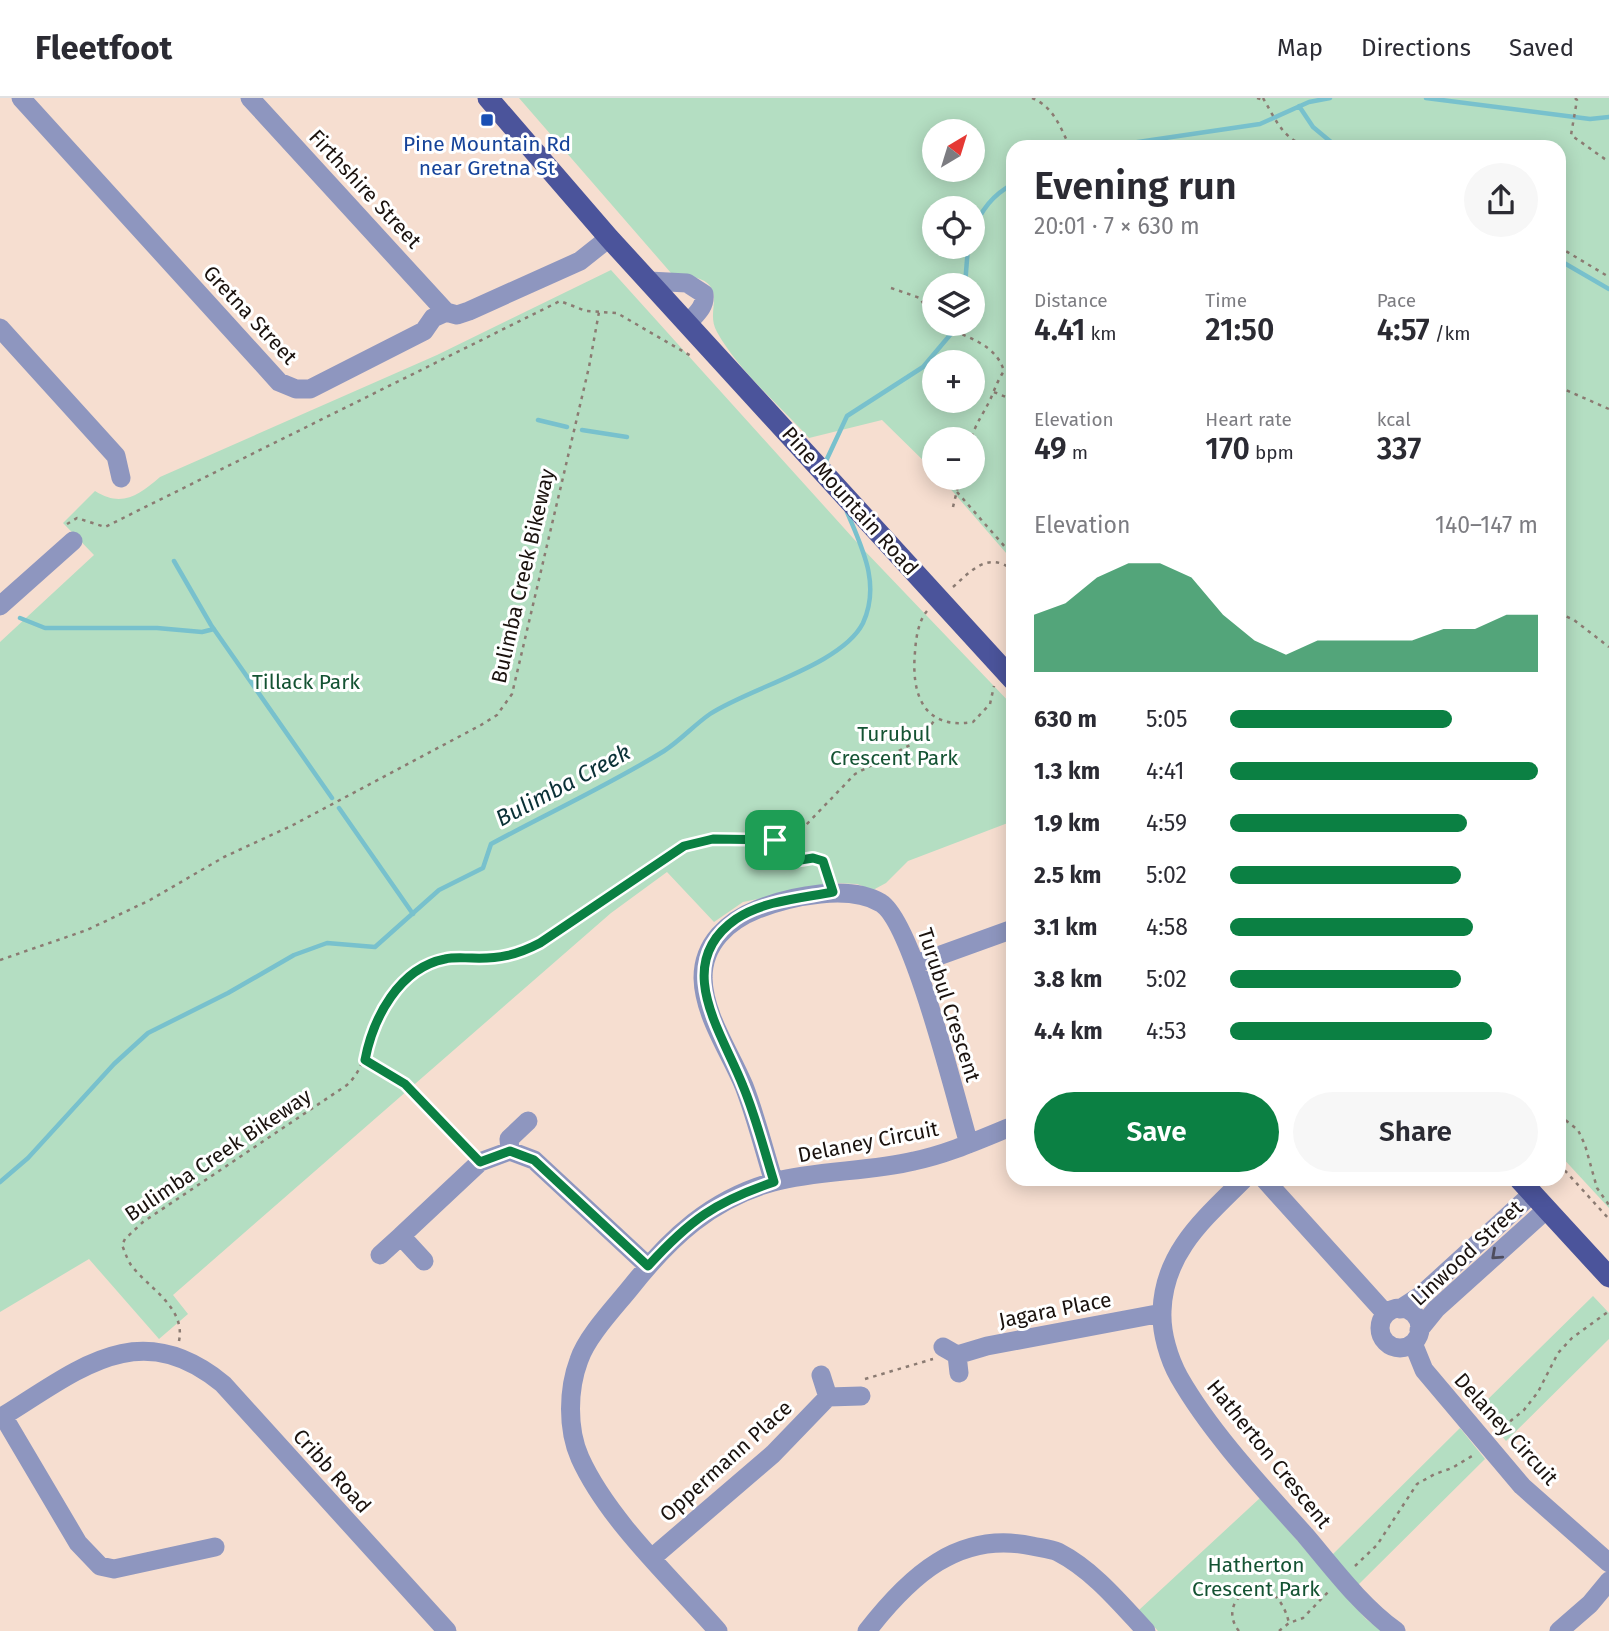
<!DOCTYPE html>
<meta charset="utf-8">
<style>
body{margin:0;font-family:"Fira Sans",sans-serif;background:#f7f7f7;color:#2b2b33;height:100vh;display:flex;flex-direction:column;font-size:26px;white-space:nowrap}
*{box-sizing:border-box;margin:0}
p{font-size:23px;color:#7c7c81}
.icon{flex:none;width:38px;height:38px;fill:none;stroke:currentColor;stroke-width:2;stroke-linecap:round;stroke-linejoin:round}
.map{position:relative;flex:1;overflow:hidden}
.drawer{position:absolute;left:1006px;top:42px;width:560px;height:1046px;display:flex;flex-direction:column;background:#fff;border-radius:21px;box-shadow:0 4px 18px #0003}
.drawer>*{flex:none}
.needle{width:46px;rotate:38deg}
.controls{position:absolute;left:922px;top:21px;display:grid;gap:14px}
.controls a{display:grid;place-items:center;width:63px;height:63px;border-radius:50%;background:#fff;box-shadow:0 4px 18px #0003;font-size:35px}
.pin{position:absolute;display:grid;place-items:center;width:60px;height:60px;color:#fff;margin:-30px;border-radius:14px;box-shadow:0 4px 10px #0006}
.round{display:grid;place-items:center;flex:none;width:74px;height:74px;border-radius:37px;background:#f7f7f7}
.overview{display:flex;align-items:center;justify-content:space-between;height:119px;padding:0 28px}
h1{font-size:38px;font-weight:600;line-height:52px}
.stats{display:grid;grid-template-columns:repeat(3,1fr);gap:10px;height:119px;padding:7px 28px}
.stats div{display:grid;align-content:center}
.stats b{font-size:30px;font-weight:600}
.stats small{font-size:19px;font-weight:400}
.stats p{font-size:19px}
.chart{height:196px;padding:14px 28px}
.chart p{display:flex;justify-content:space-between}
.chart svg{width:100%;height:126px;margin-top:7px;fill:#0b8043;opacity:.7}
.primary-button{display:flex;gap:14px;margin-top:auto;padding:14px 28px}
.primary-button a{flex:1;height:80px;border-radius:42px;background:#0b8043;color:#fff;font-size:28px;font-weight:600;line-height:80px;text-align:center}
.primary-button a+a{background:#f7f7f7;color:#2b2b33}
ul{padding:0 28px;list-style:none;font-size:23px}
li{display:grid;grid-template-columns:112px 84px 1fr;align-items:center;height:52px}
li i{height:18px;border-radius:9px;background:#0b8043}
header{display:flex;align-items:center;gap:42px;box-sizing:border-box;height:98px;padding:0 35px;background:#fff;border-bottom:2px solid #e1e1e2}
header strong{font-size:33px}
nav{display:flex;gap:38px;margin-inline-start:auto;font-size:24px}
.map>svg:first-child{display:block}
</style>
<header>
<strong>Fleetfoot</strong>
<nav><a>Map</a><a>Directions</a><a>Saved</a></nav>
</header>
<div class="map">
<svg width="1609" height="1533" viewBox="0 0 1609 1533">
<rect width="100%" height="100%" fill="#f6ded0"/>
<!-- green -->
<path fill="#b4dec2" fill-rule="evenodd" d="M 519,0 L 1609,0 L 1609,1110 L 1559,1056 L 1559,49 L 1013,49 L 1013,463 L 941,380 L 973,380 L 973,341 L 934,341 L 934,373 L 882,322 L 809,340 C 780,308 738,272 717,234 C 707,216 720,201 710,188 C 702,177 683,179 671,175 ZM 934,33 L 973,33 L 973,72 L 934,72 ZM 934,110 L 973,110 L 973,149 L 934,149 ZM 934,187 L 973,187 L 973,226 L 934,226 ZM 934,264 L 973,264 L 973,303 L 934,303 Z
M 611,172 L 862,450 L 1013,608 L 1013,723 L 908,763 L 886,785 L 873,792 L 857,786 L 836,785 L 743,804 L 714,824 L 667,774 L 611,815 L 173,1197 L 188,1216 L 159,1241 L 89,1161 L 0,1214 L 0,544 L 94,457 L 63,425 L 95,393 C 122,410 139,397 160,379 L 437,257 Z
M 1593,1198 L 1609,1215 L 1609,1241 L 1506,1343 L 1479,1310 Z
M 1460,1330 L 1485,1361 L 1358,1487 L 1331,1458 Z
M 1260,1400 L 1366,1521 L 1382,1533 L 1158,1533 L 1139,1512 Z"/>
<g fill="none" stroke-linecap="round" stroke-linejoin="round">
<!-- stream -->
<path stroke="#78c1cd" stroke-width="4.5" d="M 1426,0 L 1590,21 L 1609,19
M 1299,8 L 1313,29 L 1337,49
M 1104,49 L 1260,26 L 1309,4 L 1330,0
M 973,134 C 980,113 994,96 1013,86
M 1559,162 L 1609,191
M 965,187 L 968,149
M 538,322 L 567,329
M 582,332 L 627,339
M 828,367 L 826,363 L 847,318 L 923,269 L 950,237 L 954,226
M 174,463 L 211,527 L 332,700
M 20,520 L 45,530 L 157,530 L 202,534 L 214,531
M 339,710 L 413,816
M 0,1084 L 28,1060 L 114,966 L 148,935 L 228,895 L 294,857 L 327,845 L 375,849 L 439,792 L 483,770 L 491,746 C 548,715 609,687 664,653 C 681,642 694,627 710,616 C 749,590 842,567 863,525 C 881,486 862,450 847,414"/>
<!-- path -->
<path stroke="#8b7b72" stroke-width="2.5" stroke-dasharray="3.5 5" stroke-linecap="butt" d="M 1032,0 C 1054,9 1060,29 1070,49
M 1257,0 L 1264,2
M 1263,0 C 1276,22 1285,47 1315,49
M 1575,0 L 1577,2 L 1571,37 L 1609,64
M 1559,149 L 1609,179
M 891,190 L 920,200 L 934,223
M 939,226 C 964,239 995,244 1004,273 C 997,283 994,294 989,304 C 981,320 977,323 971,341
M 1559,289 L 1609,311
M 994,294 L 1013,302
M 957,394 L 1013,458
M 953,409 L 960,380
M 67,426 L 77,420 L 105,429 L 560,203 L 586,213 L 617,215 L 691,258
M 953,489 C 972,472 988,453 1013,472
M 927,513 C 918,524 916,540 915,554 C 911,597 924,632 973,624 L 990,606 L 994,588
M 1559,515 L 1574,522 L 1609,549
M 775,742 L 781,760 L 788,764 L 813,760 L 823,763 L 828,777
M 0,862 L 87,832 L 150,802 L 224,759 L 293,727 L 481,627 L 497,617 L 512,596 L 589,269 L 599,214
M 365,962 L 405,986 L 467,1051
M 1559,1017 L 1578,1032 L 1585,1047 L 1597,1090 L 1609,1107
M 1559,1066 L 1609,1121
M 179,1243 C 186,1209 148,1190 131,1167 C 127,1161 125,1154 122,1147 L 125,1141 L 143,1124 L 347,987 C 362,973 364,958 369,939 C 377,910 403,879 430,865 C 452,855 477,862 500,860 C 515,858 527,852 540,845 L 684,749 L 713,741 L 775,742 L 788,740 L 803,730 L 855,676 L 910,647 L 926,634 L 936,620
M 865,1281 L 933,1261
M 1497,1334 L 1524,1312 L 1538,1294 L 1558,1255 L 1572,1240 L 1609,1213
M 1355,1468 L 1377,1447 L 1417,1386 L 1435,1376 L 1452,1370 L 1472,1358
M 1239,1533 C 1212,1500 1274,1462 1289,1525
M 1279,1533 L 1289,1525 L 1303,1520 L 1330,1492"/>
<!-- minor -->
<path stroke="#8e96bf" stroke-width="19" d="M 21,0 L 279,284 L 296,291 L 310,291 L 424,233 L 433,220 L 446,214 L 457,217 L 469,213 L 580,163 L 609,140
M 250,0 L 446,214
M 649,183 L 687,185 L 704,196 C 706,209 695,217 687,226
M 0,230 L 116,358 L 121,380
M 0,508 L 73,443
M 916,866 L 1013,831
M 510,1053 L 509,1041 L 528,1023
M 1243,1082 C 1204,1121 1164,1154 1162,1213 C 1161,1235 1169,1261 1179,1279 C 1211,1335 1262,1389 1305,1437 C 1333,1470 1361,1508 1396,1533
M 1265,1082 L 1386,1216
M 774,1084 C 764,1052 756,1019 744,988 C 730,954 704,918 703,880 C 703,845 728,823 758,811 C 792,798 849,786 881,805 C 913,825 956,1002 969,1046
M 401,1138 L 480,1064 L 510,1053 L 534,1062 L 648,1168
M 380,1157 L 401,1138 L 424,1163
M1380 1230a20 20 0 1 1 40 0a20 20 0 1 1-40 0Z
M 1400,1211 L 1420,1198 L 1533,1095
M 1419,1232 L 1436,1211 L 1547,1111
M 1413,1245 L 1424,1272 L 1522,1388 L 1609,1465
M 943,1249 L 957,1257 L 959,1275
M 957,1257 L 987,1248 L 1162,1215
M 821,1277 L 828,1299 L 861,1298
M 3,1318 L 78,1445 L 100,1468 L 114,1471 L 215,1449
M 0,1320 C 77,1273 138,1216 223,1286 L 447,1533
M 653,1459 L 773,1356 L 828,1299
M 718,1533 C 673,1482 608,1422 580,1360 C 567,1331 568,1291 579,1262 C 587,1238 615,1209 631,1189 C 670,1140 711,1101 773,1084 C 818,1072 868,1074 914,1063 C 948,1056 981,1041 1013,1028
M 867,1533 C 909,1479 958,1432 1032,1448 C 1041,1450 1051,1451 1058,1454 C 1093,1472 1120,1505 1146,1533
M 1559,1533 L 1590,1506 L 1609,1483"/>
<!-- major -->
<path stroke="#4b549b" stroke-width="21" d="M 488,0 L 609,140 L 1013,582
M 1520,1082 L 1609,1179"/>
</g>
<!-- one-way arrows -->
<defs><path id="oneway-chevron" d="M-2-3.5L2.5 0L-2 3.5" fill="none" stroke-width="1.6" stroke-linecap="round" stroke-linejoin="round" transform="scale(1.75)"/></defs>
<use stroke="#4e4d5e" href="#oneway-chevron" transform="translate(1496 1157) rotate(138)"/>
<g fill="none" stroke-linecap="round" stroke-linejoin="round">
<defs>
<path id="route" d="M 713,741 L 775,742 L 781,760 L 788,764 L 813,760 L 823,763 L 833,794 C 802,800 762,803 736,821 C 671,866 722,934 743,988 C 756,1019 764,1052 774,1084 C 715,1104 690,1122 648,1168 L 534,1062 L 510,1053 L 480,1064 L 405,986 L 365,962 C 373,920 399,870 445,861 C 454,859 463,860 472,860 C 499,861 517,857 540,845 L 684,748 Z"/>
</defs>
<!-- route casing -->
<use href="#route" stroke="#fff" stroke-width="14"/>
<!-- route -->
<use href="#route" stroke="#0b8043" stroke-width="9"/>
</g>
<!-- markers -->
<rect fill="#1a4fb4" stroke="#fff" stroke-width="2.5" x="480" y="15" width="14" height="14" rx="3.5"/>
<g text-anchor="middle" stroke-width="6" stroke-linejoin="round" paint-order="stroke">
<!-- transit labels -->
<g font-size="21" fill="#164399" stroke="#fff">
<text x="487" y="53">Pine Mountain Rd<tspan x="487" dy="24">near Gretna St</tspan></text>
</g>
<!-- street labels -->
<g font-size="21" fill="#1a120e" stroke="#fff">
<text transform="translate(365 91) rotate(47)" y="7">Firthshire Street</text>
<text transform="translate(250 217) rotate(47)" y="7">Gretna Street</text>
<text transform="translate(850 403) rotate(48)" y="7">Pine Mountain Road</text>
<text transform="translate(523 478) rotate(-77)" y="7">Bulimba Creek Bikeway</text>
<text transform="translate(949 907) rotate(72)" y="7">Turubul Crescent</text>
<text transform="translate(868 1044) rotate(-11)" y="7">Delaney Circuit</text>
<text transform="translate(218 1057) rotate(-34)" y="7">Bulimba Creek Bikeway</text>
<text transform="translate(1467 1155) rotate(-43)" y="7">Linwood Street</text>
<text transform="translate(1055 1212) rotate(-11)" y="7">Jagara Place</text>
<text transform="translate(1506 1331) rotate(48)" y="7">Delaney Circuit</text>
<text transform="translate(1269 1356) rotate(51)" y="7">Hatherton Crescent</text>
<text transform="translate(726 1363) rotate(-42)" y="7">Oppermann Place</text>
<text transform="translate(332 1373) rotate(48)" y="7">Cribb Road</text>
</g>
<!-- park labels -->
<g font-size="21" fill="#145333" stroke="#fff">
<text x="306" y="591">Tillack Park</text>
<text x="894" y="643">Turubul<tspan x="894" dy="24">Crescent Park</tspan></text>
<text x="1256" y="1474">Hatherton<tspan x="1256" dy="24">Crescent Park</tspan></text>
</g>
<!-- water labels -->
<g font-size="23" font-style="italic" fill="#0a3036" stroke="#fff">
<text transform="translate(563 687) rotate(-28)" y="8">Bulimba Creek</text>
</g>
</g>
</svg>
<div class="controls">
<a><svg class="needle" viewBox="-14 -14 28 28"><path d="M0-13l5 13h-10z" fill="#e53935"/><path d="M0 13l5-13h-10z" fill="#7c7c81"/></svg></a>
<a><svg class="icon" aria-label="locate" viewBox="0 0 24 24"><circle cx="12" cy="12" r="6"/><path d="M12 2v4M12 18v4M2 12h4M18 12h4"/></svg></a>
<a><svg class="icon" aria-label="layers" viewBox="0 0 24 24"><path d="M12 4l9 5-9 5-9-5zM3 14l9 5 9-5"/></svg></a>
<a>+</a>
<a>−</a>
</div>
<div class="pin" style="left:775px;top:742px;background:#1e9e55"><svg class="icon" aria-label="arrive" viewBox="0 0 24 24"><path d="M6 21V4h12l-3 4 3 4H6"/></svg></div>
<section class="drawer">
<div class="overview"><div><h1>Evening run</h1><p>20:01 · 7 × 630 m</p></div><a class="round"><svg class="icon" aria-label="share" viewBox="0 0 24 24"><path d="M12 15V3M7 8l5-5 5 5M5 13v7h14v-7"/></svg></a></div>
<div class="stats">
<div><p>Distance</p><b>4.41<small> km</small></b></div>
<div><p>Time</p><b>21:50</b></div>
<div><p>Pace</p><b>4:57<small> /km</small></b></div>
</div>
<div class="stats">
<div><p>Elevation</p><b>49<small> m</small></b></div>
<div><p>Heart rate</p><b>170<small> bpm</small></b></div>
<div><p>kcal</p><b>337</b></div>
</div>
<div class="chart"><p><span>Elevation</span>140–147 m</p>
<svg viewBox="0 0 160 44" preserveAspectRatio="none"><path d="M0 44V24L10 20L20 11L30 6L40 6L50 11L60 24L70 33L80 38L90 33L100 33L110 33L120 33L130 29L140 29L150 24L160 24V44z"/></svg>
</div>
<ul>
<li><b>630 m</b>5:05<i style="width:72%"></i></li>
<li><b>1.3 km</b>4:41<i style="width:100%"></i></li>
<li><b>1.9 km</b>4:59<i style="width:77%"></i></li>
<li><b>2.5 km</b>5:02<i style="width:75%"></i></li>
<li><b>3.1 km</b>4:58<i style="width:79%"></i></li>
<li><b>3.8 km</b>5:02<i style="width:75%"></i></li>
<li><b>4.4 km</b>4:53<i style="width:85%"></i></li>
</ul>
<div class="primary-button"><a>Save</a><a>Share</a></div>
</section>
</div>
